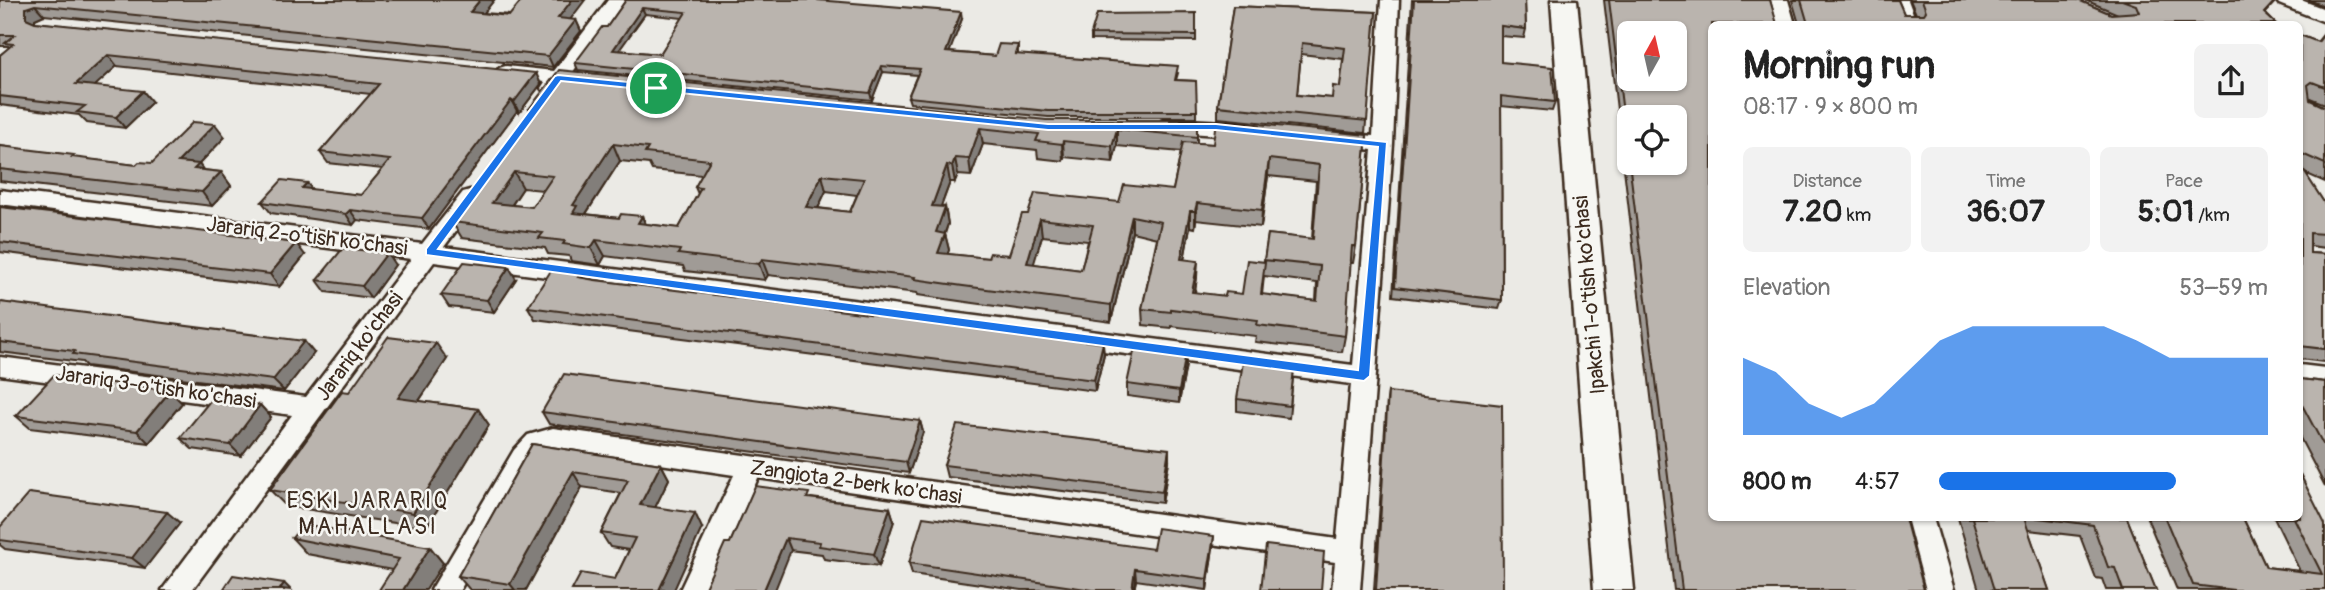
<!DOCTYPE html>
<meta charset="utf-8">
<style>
body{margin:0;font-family:Pangolin,sans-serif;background:#f2f2f2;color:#222;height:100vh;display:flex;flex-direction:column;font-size:26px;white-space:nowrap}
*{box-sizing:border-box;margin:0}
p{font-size:23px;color:#767676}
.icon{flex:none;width:38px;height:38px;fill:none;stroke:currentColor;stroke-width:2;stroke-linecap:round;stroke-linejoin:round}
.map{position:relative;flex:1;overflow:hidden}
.drawer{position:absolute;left:1708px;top:21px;width:595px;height:500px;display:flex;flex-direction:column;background:#fff;border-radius:10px;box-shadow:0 2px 5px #0004}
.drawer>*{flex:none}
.needle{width:46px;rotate:8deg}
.controls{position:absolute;left:1617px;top:21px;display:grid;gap:14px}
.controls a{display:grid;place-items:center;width:70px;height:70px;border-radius:10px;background:#fff;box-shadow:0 2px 5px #0004;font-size:35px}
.pin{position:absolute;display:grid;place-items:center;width:60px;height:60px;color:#fff;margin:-30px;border:4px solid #fff;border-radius:50%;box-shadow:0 2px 7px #0007}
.round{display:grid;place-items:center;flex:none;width:74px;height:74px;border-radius:10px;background:#f2f2f2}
.summary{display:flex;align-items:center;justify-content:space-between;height:119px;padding:0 35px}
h1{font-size:38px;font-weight:800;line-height:52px}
.stats{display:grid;grid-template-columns:repeat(3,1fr);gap:10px;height:119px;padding:7px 35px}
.stats div{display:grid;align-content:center;border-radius:10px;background:#f2f2f2;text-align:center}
.stats b{font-size:30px;font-weight:800}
.stats small{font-size:19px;font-weight:400}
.stats p{font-size:19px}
.chart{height:196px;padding:14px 35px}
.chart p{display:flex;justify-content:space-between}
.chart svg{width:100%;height:126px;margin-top:7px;fill:#1a73e8;opacity:.7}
ul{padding:0 35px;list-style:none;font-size:23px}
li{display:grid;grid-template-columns:112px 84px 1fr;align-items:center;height:52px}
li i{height:18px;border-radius:9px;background:#1a73e8}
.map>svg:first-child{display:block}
</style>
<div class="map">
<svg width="2325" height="590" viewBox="0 0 2325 590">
<rect width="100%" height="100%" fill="#ebeae5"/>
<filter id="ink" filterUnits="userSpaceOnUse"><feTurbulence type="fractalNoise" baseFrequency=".0143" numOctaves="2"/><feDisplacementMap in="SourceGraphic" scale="14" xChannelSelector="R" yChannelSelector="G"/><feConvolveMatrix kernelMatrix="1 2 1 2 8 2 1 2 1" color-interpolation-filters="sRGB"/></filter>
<g filter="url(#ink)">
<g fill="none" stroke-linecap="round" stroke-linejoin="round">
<defs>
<path id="minor" d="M 608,0 L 626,0 L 572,73 L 590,76 L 593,80 L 590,84 L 564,84 C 558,93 555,95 544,92 L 541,88 L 545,82 L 499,76 L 496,72 L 499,68 L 506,66 L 554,71 Z
M 1381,0 L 1399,0 L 1393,144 L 1360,590 L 1332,590 L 1335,562 L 758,478 L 708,590 L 680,590 L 734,475 L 553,448 L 545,450 L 532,466 L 460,590 L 431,590 L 514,450 L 528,435 L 553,428 L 1337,539 L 1351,384 L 434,262 L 192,590 L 162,590 L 292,415 L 0,375 L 0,357 L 306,397 L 411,259 L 0,204 L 0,190 L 422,244 L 463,192 L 470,190 L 477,192 L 481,197 L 444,247 L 1353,365 L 1372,150 L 1329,144 L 1326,139 L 1329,134 L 1336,132 L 1373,136 Z
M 1770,0 L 1788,0 L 1795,24 L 1777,24 Z
M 1890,0 L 1908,0 L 1917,24 L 1899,24 Z
M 2276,0 L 2301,0 L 2325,9 L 2325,22 L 2279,4 Z
M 1168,119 L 1246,123 L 1253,125 L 1256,130 L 1253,135 L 1246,137 L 1161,131 L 1158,126 L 1161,121 Z
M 2300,365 L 2325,368 L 2325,388 L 2300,384 Z
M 1907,518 L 1933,518 L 1954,590 L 1926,590 Z"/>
<path id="secondary" d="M 1551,0 L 1577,0 L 1634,590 L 1594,590 Z"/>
</defs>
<!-- minor casing -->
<use href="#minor" stroke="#3b2a1e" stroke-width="5"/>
<!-- secondary casing -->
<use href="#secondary" stroke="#3b2a1e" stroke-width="5"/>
<!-- minor -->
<use href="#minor" fill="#f6f6f2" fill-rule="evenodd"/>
<!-- secondary -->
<use href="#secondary" fill="#f6f6f2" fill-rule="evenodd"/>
</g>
<!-- wall -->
<path fill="#a09b96" stroke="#3b2a1e" stroke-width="2" fill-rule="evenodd" d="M 0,0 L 494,0 L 484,13 L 576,20 L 581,31 L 553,67 L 44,15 L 35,19 L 35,22 L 541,84 L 519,113 L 517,111 L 429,229 L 357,220 L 353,225 L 271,213 L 262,202 L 307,183 L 312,190 L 361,195 L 383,169 L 328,163 L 320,152 L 371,94 L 117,66 L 94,86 L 152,102 L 125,128 L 87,123 L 79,115 L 0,105 L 0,55 L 9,48 L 8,46 L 0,46 Z
M 626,0 L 962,19 L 949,52 L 995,56 L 1018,45 L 1018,55 L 1178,73 L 1176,80 L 1196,81 L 1196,117 L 1048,117 L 910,103 L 908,97 L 917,75 L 883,72 L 872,100 L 578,70 L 575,63 L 607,27 ZM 645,14 L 683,18 L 660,54 L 619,50 Z
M 1412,0 L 1525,0 L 1526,29 L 1524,38 L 1501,36 L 1501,62 L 1555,102 L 1552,111 L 1501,106 L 1502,300 L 1499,309 L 1393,296 Z
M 1604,0 L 1770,0 L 1924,590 L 1674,590 Z
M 1792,0 L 1898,0 L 1904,14 L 1916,14 L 1910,0 L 2078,0 L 2111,14 L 2118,14 L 2085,0 L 2277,0 L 2265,13 L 2276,24 L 1799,24 Z
M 2308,0 L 2325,0 L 2325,6 Z
M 1233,6 L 1376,12 L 1365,133 L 1218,118 L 1218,106 ZM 1301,54 L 1343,59 L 1340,87 L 1332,98 L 1297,95 Z
M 1196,13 L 1196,41 L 1091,40 L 1091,34 Z
M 2325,32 L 2325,104 L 2310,98 L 2310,100 L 2325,107 L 2325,182 L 2305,173 L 2325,204 L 2325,248 L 2310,246 L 2310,253 L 2325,254 L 2325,362 L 2300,359 L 2300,35 L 2317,42 Z
M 529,109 L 1046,120 L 1197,120 L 1197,143 L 1213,144 L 1367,135 L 1356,246 L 1353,263 L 1350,263 L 1345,336 L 1342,352 L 1255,342 L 1256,336 L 1171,326 L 1171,328 L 1143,325 L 1142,309 L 1157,238 L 1132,232 L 1111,322 L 966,302 L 918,295 L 917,293 L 768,275 L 765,280 L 685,271 L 683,266 L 605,256 L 600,265 L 571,261 L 569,256 L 548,254 L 545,248 L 462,238 L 452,222 L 531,114 ZM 983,144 L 1037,150 L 1038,158 L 1063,161 L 1064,157 L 1113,162 L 1117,146 L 1181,152 L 1173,190 L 1119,202 L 1028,214 L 1009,255 L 988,258 L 947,254 L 949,250 L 945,234 L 948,224 L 945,207 L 941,207 L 950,182 L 955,182 L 958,175 L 971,176 ZM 620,161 L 649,164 L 652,170 L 702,175 L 695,187 L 698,194 L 679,228 L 646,224 L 642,216 L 619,218 L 586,214 ZM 1268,176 L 1316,181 L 1312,239 L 1268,234 L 1264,262 L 1242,294 L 1225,296 L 1195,293 L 1197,277 L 1184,260 L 1190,227 L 1195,228 L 1196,220 L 1261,227 ZM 523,188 L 543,190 L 532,207 L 512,205 ZM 826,191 L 857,195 L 850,212 L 818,208 ZM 1042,236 L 1088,241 L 1081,270 L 1033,264 ZM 1264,276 L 1317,283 L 1316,301 L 1262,295 Z
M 225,137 L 199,164 L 203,170 L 221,172 L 231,186 L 212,206 L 0,181 L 0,146 L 76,158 L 136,165 L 152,163 Z
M 0,207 L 305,255 L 279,287 L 0,252 Z
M 395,265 L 371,298 L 326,292 L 317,280 Z
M 581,273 L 583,278 L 1104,354 L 1095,391 L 535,319 L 528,307 Z
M 516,279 L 494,312 L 449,307 L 441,295 Z
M 0,302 L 314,353 L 284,391 L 86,366 L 82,362 L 0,352 Z
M 447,359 L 419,401 L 478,409 L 489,425 L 426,528 L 286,506 L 270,490 L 349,392 Z
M 1186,365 L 1179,403 L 1127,396 L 1127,384 Z
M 1294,368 L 1289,418 L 1237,411 L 1237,399 Z
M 2300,379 L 2325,382 L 2325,486 L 2300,438 Z
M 170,391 L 182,403 L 149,443 L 30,428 L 16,416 Z
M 1388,392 L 1503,590 L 1374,590 L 1387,399 Z
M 260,405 L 271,417 L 241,456 L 192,449 L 180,438 Z
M 542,412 L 920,421 L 923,432 L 909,473 L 549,424 Z
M 532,444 L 661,464 L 669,479 L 655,507 L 702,528 L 615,579 L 629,550 L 610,547 L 601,533 L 621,493 L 582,487 L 526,590 L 470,590 L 458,576 Z
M 1169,461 L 1162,503 L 947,477 L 944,465 Z
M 2300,474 L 2325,590 L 2177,590 L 2147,518 L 2243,518 L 2266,567 L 2300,571 L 2274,518 L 2300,518 Z
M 811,498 L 890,508 L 894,521 L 879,566 L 824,559 L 822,554 L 730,543 Z
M 1958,518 L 2127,518 L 2156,590 L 2106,590 L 2102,579 L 2096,578 L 2080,536 L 2028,530 L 2049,590 L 1979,590 Z
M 180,523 L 145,568 L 5,549 L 0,545 L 0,527 Z
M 292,538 L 430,547 L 443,563 L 392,570 L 307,554 Z
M 1213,547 L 1207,590 L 1136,580 L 1134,590 L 1022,590 L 912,574 L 909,563 Z"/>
<!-- shaded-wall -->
<path fill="#827e7a" stroke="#3b2a1e" stroke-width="2" d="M 480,0 L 494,0 L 476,23 L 470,12 Z
M 572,0 L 585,0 L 563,29 L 558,18 Z
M 35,5 L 44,15 L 35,19 L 35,29 L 26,18 L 26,8 Z
M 642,8 L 645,14 L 615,56 L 613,50 Z
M 961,12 L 962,19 L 947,59 L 946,52 Z
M 576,20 L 581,31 L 553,67 L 548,56 Z
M 108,55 L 117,66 L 85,95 L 76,84 Z
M 881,66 L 883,72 L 872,100 L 870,93 Z
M 536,73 L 541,84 L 519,113 L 514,102 Z
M 143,91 L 152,102 L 125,128 L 116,117 Z
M 511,100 L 517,111 L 429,229 L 422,218 Z
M 215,124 L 225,137 L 199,164 L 209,178 L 178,162 Z
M 980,128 L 983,144 L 971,176 L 969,159 Z
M 1117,129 L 1117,146 L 1113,162 L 1112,146 Z
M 1063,141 L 1064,157 L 1063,161 L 1062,144 Z
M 613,144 L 620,161 L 583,218 L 573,213 L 573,205 Z
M 955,158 L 958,175 L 955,182 L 952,166 Z
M 1269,159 L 1268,176 L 1261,227 L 1262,210 Z
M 947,165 L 950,182 L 935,222 L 932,206 Z
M 221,172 L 231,186 L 212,206 L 202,192 Z
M 514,172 L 523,188 L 502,219 L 492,203 Z
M 822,175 L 826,191 L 811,223 L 806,207 Z
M 307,183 L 315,193 L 302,188 Z
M 1197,203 L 1196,220 L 1195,228 L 1195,211 Z
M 945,207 L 948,224 L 939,249 L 936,232 Z
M 350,210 L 357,220 L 353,225 L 346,214 Z
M 1190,211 L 1190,227 L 1181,276 L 1181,259 Z
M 642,216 L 649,233 L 638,223 Z
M 1132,216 L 1132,232 L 1111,322 L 1111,305 Z
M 1040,219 L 1042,236 L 1029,280 L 1027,263 Z
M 945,234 L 949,250 L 942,269 L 938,253 Z
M 596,240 L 605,256 L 600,265 L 591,248 Z
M 296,243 L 305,255 L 279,287 L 270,274 Z
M 387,253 L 395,265 L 371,298 L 362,286 Z
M 762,259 L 768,275 L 765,280 L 759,264 Z
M 1198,261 L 1197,277 L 1192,309 L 1192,292 Z
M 509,267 L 516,279 L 494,312 L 487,300 Z
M 304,341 L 314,353 L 284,391 L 273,380 Z
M 436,343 L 447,359 L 410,414 L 398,398 Z
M 1103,343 L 1104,354 L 1095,391 L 1094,380 Z
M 1186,353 L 1186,365 L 1179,403 L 1179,391 Z
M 170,391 L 182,403 L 149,443 L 137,431 Z
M 260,405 L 271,417 L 241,456 L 230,445 Z
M 478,409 L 489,425 L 426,528 L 413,513 Z
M 920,421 L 923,432 L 909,473 L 906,462 Z
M 1169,449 L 1169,461 L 1162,503 L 1162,492 Z
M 661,464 L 669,479 L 649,520 L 640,505 Z
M 573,472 L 582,487 L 526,590 L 515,590 L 510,584 Z
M 890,508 L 894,521 L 879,566 L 874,554 Z
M 167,512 L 180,523 L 145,568 L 132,558 Z
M 695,513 L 702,528 L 674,590 L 659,590 Z
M 1214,536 L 1213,547 L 1207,590 L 1207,579 Z
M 786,538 L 791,550 L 775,590 L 764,590 Z
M 430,547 L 443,563 L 426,590 L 403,590 Z
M 1135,569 L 1136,580 L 1134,590 L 1132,590 Z
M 284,583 L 291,590 L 280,589 Z"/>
<!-- building -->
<path fill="#bab4ae" stroke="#3b2a1e" stroke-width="2" fill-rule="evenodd" d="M 0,0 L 480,0 L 470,12 L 509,16 L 522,0 L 572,0 L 558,18 L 576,20 L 548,56 L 35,5 L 26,8 L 26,18 L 35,22 L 536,73 L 514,102 L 511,100 L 422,218 L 350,210 L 346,214 L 262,202 L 282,180 L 307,183 L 302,188 L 361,195 L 390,160 L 320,152 L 379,84 L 108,55 L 76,84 L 143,91 L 116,117 L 77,112 L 85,106 L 0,96 L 0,55 L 13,44 L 5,43 L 15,35 L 0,35 Z
M 626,0 L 817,0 L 961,12 L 946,52 L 995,56 L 999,44 L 1018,45 L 1015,54 L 1178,66 L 1175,80 L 1196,81 L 1197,111 L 1048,111 L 908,97 L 920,69 L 881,66 L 870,93 L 575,63 L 602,27 L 607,27 ZM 642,8 L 686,12 L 660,54 L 613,50 Z
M 1414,0 L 1525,0 L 1526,29 L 1501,26 L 1501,62 L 1552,67 L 1555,102 L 1501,96 L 1502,300 L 1395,287 Z
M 1609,0 L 1770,0 L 1777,24 L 1712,24 L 1712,518 L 1905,518 L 1924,590 L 1682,590 ZM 1629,33 L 1675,33 L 1675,79 L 1629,79 ZM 1629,117 L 1675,117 L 1675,163 L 1629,163 Z
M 1801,0 L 1898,0 L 1904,14 L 1924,14 L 1926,11 L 1922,0 L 2078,0 L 2111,14 L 2139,12 L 2136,5 L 2122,0 L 2276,0 L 2264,13 L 2276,24 L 1808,24 Z
M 1233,6 L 1376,12 L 1367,121 L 1218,106 ZM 1302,43 L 1345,48 L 1340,87 L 1333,86 L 1332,98 L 1297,95 Z
M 1196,13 L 1196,35 L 1091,34 L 1097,14 Z
M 2325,33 L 2325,87 L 2312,82 L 2308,85 L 2310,100 L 2325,107 L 2325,164 L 2300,153 L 2300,35 L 2318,42 Z
M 559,70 L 1046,120 L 1197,120 L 1197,137 L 1117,129 L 1112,146 L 1063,141 L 1062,144 L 1036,141 L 1039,134 L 980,128 L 969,159 L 955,158 L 952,166 L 947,165 L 932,206 L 945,207 L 936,232 L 945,234 L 938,253 L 988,258 L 990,253 L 1009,255 L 1022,214 L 1028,214 L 1035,193 L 1119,202 L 1124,185 L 1173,190 L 1183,142 L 1213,144 L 1216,120 L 1367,135 L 1356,246 L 1352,246 L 1345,336 L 1257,325 L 1258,320 L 1171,309 L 1171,312 L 1142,309 L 1161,222 L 1132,216 L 1111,305 L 963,286 L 914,279 L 915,277 L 762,259 L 759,264 L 678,254 L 680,250 L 596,240 L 591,248 L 563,244 L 565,241 L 539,238 L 543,233 L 452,222 L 532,112 L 529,109 ZM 613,144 L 648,148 L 645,153 L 710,160 L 695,187 L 701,188 L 679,228 L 638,223 L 642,216 L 621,214 L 619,218 L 573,213 L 577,206 L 573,205 ZM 1269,159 L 1319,165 L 1313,239 L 1268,234 L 1264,260 L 1320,266 L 1317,301 L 1261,294 L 1265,262 L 1247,260 L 1242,294 L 1226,292 L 1225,296 L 1192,292 L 1198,261 L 1181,259 L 1190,211 L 1195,211 L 1197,203 L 1262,210 ZM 514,172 L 553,176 L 532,207 L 492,203 ZM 822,175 L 864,179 L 850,212 L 806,207 ZM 1040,219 L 1093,225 L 1081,270 L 1027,263 Z
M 193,122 L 215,124 L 178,162 L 199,164 L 194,169 L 221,172 L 202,192 L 0,169 L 0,146 L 74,155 L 72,157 L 136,165 L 139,162 L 152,163 Z
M 2300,165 L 2325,204 L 2325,234 L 2310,233 L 2310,253 L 2325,254 L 2325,349 L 2300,346 Z
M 0,207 L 296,243 L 270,274 L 0,242 Z
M 343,248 L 387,253 L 362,286 L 317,280 Z
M 464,262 L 509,267 L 487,300 L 441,295 Z
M 552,269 L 581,273 L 578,277 L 595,280 L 1103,343 L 1094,380 L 528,307 Z
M 0,302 L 304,341 L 273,380 L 73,354 L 75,351 L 0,342 Z
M 388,337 L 436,343 L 398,398 L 478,409 L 413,513 L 270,490 L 342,391 L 349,392 Z
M 1135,347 L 1186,353 L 1179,391 L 1127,384 Z
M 1243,362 L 1294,368 L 1290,406 L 1237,399 Z
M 564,374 L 920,421 L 906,462 L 542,412 Z
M 54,375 L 170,391 L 137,431 L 16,416 Z
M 2300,379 L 2325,382 L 2325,448 L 2300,401 Z
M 1388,392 L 1502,405 L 1503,590 L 1376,590 Z
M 213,397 L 260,405 L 230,445 L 180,438 Z
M 957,425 L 1169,449 L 1162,492 L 944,465 Z
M 532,444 L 661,464 L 640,505 L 695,513 L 659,590 L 572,590 L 581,573 L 615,579 L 635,538 L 601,533 L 628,480 L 573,472 L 510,584 L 458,576 Z
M 2300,474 L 2325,524 L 2325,590 L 2234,590 L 2193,585 L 2165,518 L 2243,518 L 2266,567 L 2322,574 L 2294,518 L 2300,518 Z
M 755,486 L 809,493 L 807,498 L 890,508 L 874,554 L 819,546 L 820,542 L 786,538 L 764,590 L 704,590 L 725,543 L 730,543 Z
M 29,493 L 167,512 L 132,558 L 0,540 L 0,527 Z
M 923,517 L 1153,549 L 1157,528 L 1214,536 L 1207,579 L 1135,569 L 1132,590 L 1093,590 L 909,563 Z
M 1972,518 L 2024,518 L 2049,590 L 1994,590 Z
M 2038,518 L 2127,518 L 2156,590 L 2123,590 L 2115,568 L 2108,567 L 2093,525 Z
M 303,524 L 430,547 L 403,590 L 379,590 L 399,559 L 292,538 Z
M 1266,545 L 1324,552 L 1321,590 L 1261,590 Z
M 233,575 L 284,583 L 280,589 L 285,590 L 223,590 Z"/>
</g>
<!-- route -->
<path fill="#1a73e8" stroke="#fff" stroke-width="2" fill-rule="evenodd" d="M 558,75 L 1048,124 L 1216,124 L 1387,142 L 1370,376 L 1364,381 L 426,255 L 426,249 L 555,76 ZM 561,81 L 1048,130 L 1216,130 L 1378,147 L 1358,370 L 438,249 Z"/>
<g text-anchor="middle" stroke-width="5" stroke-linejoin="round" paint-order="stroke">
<!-- street labels -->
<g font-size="21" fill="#3b2a1e" stroke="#f6f6f2">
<text transform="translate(307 236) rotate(7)" y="7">Jarariq 2-o'tish ko'chasi</text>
<text transform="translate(1589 295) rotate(-95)" y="7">Ipakchi 1-o'tish ko'chasi</text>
<text transform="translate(359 346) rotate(-53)" y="7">Jarariq ko'chasi</text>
<text transform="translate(156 387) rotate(8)" y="7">Jarariq 3-o'tish ko'chasi</text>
<text transform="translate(856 482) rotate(8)" y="7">Zangiota 2-berk ko'chasi</text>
</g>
<!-- neighbourhood labels -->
<g font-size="23" letter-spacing="2" fill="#3b2a1e" stroke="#f6f6f2">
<text x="368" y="508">ESKI JARARIQ<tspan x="368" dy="26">MAHALLASI</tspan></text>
</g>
</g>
</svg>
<div class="controls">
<a><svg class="needle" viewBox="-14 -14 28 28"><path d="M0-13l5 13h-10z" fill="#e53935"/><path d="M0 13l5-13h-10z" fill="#767676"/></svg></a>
<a><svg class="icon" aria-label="locate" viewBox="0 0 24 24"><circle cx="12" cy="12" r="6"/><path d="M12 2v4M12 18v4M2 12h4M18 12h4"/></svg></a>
</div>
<div class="pin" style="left:656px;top:88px;background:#1e9e55"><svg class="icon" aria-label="arrive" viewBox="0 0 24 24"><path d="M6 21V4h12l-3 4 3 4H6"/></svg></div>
<section class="drawer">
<div class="summary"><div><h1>Morning run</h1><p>08:17 · 9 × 800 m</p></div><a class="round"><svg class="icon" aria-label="share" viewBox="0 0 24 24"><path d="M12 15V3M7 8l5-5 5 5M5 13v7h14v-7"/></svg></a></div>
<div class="stats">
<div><p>Distance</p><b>7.20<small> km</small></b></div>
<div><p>Time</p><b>36:07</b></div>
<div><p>Pace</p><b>5:01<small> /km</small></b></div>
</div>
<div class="chart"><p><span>Elevation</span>53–59 m</p>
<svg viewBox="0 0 160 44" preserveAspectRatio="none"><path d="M0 44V17L10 22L20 33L30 38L40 33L50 22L60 11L70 6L80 6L90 6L100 6L110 6L120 11L130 17L140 17L150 17L160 17V44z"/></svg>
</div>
<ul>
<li><b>800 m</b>4:57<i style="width:72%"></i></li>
</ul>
</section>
</div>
